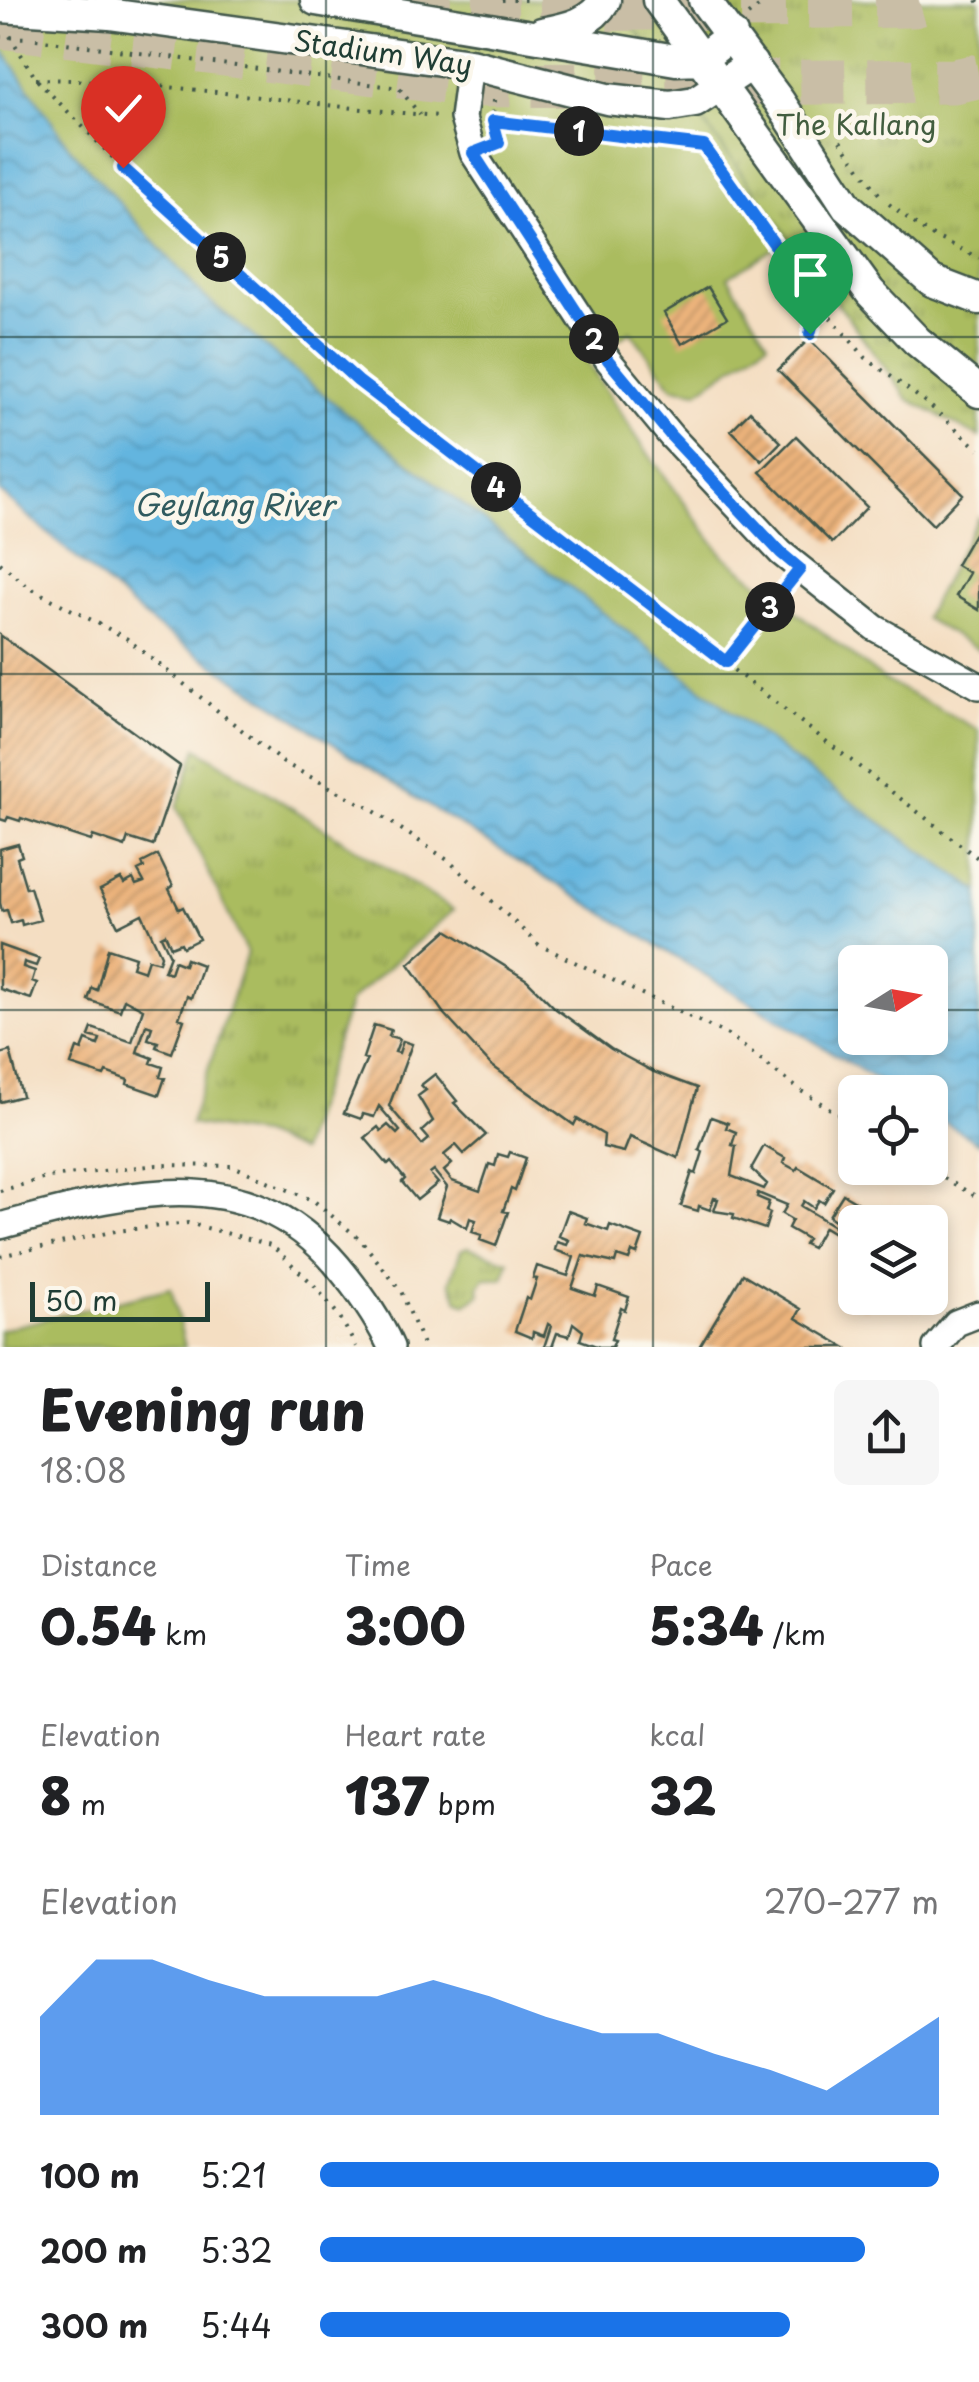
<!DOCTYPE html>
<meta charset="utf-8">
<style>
body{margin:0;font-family:"Playpen Sans",sans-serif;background:#f6f6f6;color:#202124;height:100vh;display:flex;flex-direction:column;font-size:38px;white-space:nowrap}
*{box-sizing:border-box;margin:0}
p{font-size:32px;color:#757577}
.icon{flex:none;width:55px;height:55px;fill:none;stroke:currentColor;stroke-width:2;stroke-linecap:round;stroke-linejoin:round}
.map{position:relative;height:1347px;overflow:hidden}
.drawer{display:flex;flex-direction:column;background:#fff;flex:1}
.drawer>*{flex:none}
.needle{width:65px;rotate:79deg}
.controls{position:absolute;left:838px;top:945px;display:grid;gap:20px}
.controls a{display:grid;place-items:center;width:110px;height:110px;border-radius:15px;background:#fff;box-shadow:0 5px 15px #0003;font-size:50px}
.scale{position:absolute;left:30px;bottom:25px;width:180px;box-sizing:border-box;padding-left:10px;border:5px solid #1f3d34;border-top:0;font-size:28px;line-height:35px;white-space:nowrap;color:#1f3d34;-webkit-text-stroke:8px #fbf7ec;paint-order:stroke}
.pin{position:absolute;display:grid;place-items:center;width:85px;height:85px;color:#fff;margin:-102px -42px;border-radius:50% 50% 50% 0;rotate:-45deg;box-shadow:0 0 10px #0007}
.pin .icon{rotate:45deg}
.km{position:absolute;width:50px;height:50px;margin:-25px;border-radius:50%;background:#222;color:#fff;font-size:28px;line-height:50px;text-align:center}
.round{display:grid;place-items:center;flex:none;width:105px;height:105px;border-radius:15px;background:#f6f6f6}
.overview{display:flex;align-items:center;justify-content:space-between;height:170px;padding:0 40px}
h1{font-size:55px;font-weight:800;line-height:75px}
.figures{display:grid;grid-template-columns:repeat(3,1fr);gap:15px;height:170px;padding:10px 40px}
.figures div{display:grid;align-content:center}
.figures b{font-size:50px;font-weight:800}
.figures small{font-size:28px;font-weight:400}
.figures p{font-size:28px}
.chart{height:280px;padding:20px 40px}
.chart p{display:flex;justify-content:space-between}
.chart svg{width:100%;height:180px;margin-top:10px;fill:#1a73e8;opacity:.7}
ul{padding:0 40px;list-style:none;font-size:32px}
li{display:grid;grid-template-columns:160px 120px 1fr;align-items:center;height:75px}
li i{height:25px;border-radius:12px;background:#1a73e8}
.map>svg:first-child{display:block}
</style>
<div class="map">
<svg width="979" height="1347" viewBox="0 0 979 1347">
<defs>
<pattern id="park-tufts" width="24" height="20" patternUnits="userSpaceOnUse" patternTransform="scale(2.5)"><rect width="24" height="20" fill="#aabc5f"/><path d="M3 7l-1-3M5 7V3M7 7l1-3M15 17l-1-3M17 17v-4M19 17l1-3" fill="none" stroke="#8a9a4f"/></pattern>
<pattern id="water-waves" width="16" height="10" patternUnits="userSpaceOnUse" patternTransform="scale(2.5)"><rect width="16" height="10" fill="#63b5df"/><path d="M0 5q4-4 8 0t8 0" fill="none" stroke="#5194b6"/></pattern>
<pattern id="building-hatch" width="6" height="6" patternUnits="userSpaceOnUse" patternTransform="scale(2.5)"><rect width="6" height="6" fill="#ecb37c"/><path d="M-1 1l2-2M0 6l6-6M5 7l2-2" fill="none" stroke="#bf9366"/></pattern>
</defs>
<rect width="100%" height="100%" fill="#fbf7ec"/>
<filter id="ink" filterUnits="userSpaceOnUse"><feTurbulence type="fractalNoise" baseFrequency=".01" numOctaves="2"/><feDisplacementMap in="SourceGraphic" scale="20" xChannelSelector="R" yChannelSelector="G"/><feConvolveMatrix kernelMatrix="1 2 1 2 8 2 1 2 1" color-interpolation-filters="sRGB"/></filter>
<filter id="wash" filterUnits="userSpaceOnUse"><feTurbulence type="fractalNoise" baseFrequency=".0048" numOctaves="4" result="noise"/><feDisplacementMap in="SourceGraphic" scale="40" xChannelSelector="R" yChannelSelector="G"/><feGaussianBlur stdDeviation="2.25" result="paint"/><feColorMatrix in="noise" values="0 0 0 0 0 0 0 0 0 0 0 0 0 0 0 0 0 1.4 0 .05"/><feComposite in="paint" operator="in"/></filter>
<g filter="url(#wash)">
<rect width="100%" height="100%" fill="#f4dec2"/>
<!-- green -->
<path fill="#aabc5f" stroke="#647c4a" stroke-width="2.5" d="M 0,0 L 614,0 L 790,239 L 728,277 L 768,342 L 698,391 L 673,387 L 630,331 L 587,362 L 644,448 L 723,555 L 884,680 L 979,730 L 979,892 L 801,766 L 374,436 L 202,295 L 69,147 L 0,46 Z
M 979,516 L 979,650 L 924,618 Z
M 171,1288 L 185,1347 L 0,1347 L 0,1330 Z"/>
<!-- park -->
<path fill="url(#park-tufts)" stroke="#647c4a" stroke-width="2.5" d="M 614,0 L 979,0 L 979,437 L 908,399 Z
M 197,748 L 453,910 L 350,1001 L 300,1152 L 261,1135 L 190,1124 L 247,953 L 177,807 Z
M 467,1247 L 509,1261 L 503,1278 L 485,1278 L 479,1286 L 480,1294 L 467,1304 L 459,1301 L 450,1282 L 461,1250 Z"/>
<!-- water -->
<path fill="url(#water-waves)" stroke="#41798a" stroke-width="2.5" fill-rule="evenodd" d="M 0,46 L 69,147 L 202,295 L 374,436 L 801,766 L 979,892 L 979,1143 L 930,1113 L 930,1092 L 897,1092 L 414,797 L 154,625 L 0,492 ZM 855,962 L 930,962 L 930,1038 L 855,1038 Z"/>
<g id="blocks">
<!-- building -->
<path fill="url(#building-hatch)" d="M 708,287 L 727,318 L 682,344 L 664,313 Z
M 809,339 L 963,494 L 933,525 L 778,370 Z
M 750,411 L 781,442 L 762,461 L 731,430 Z
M 796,436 L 867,507 L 832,543 L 760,472 Z
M 979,525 L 979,610 L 956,596 L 969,573 L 956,565 Z
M 0,635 L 180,766 L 153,846 L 128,838 L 125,847 L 93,836 L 91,841 L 21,818 L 20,821 L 8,817 L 6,821 L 0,819 Z
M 18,844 L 22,856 L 17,858 L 26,888 L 30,887 L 40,920 L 22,925 L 21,920 L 11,923 L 7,910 L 2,911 L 0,903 L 0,849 Z
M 158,855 L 173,886 L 169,889 L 179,909 L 183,907 L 199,939 L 183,947 L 181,943 L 171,947 L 165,934 L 161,936 L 170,955 L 164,971 L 170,973 L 174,961 L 184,965 L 186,959 L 202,965 L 191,998 L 187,996 L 179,1018 L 184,1020 L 172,1053 L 156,1047 L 158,1042 L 148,1039 L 152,1027 L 146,1025 L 137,1052 L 153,1058 L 151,1063 L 163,1067 L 160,1077 L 165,1078 L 159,1095 L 127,1084 L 128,1080 L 106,1072 L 104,1076 L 71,1065 L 77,1048 L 82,1050 L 86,1040 L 98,1045 L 100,1039 L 89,1036 L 92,1028 L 132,1042 L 143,1009 L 124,999 L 120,1011 L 88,1000 L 92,988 L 97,990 L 108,948 L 135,957 L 132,967 L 144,971 L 148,959 L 159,962 L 161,955 L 142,914 L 118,926 L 100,890 L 121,879 L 124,884 L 133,879 L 136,885 L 144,882 L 138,871 L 144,868 L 142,863 Z
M 447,930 L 527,980 L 556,1009 L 611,1049 L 654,1072 L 697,1088 L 678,1158 L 630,1137 L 624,1152 L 603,1147 L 604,1135 L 577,1119 L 574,1125 L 491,1065 L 444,1014 L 409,964 Z
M 0,945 L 39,959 L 36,966 L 24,962 L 23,967 L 35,971 L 32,981 L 37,983 L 31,999 L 0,989 Z
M 374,1025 L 391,1030 L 389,1036 L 400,1039 L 395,1052 L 399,1053 L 403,1041 L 412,1044 L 389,1106 L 422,1145 L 429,1139 L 422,1131 L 433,1121 L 418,1096 L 426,1090 L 421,1085 L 435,1074 L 457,1101 L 454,1103 L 486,1135 L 464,1154 L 456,1145 L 444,1155 L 452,1164 L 444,1171 L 452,1181 L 480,1191 L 489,1164 L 495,1166 L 498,1154 L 508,1157 L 510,1152 L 526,1158 L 515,1191 L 511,1189 L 503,1211 L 508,1212 L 496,1246 L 480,1240 L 482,1235 L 472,1232 L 476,1220 L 470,1218 L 467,1228 L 450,1218 L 449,1221 L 437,1217 L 447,1187 L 434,1171 L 430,1174 L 438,1183 L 417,1200 L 402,1182 L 405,1179 L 391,1162 L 388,1165 L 365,1138 L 378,1127 L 381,1131 L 388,1125 L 397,1134 L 400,1131 L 379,1106 L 374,1117 L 363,1114 L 361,1119 L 344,1113 L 367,1059 L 363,1058 Z
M 10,1051 L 22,1096 L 0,1102 L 0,1054 Z
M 711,1117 L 728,1123 L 726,1128 L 736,1132 L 732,1145 L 736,1146 L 731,1176 L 764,1189 L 767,1184 L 751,1169 L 764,1146 L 785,1158 L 783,1163 L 796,1170 L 798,1167 L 833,1188 L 824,1203 L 819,1200 L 814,1208 L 804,1201 L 801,1206 L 836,1227 L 839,1223 L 829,1216 L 843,1194 L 862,1205 L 860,1209 L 890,1222 L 855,1222 L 855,1246 L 824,1227 L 812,1248 L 804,1244 L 807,1239 L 788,1228 L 792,1220 L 782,1214 L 787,1205 L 758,1193 L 757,1197 L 769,1202 L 766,1211 L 770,1213 L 765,1229 L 733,1218 L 734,1214 L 714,1211 L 718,1199 L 714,1198 L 710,1210 L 699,1206 L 698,1211 L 681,1206 L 692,1172 L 696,1174 L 703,1152 L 699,1150 Z
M 568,1211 L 587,1218 L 585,1223 L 608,1231 L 610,1225 L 643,1237 L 637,1254 L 632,1252 L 629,1260 L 617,1256 L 615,1263 L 583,1256 L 572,1288 L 595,1296 L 598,1286 L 629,1297 L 625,1310 L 621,1308 L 611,1339 L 615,1340 L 612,1347 L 599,1347 L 580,1340 L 583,1331 L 573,1323 L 569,1336 L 557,1333 L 552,1347 L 544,1347 L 551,1326 L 548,1324 L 544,1336 L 533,1332 L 532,1338 L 515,1331 L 526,1298 L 530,1300 L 537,1279 L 533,1278 L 537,1266 L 568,1276 L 574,1257 L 555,1250 L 557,1242 L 567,1245 L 569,1240 L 559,1236 Z
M 855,1252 L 855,1298 L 871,1298 L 865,1309 L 850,1300 L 853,1295 L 843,1290 L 850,1279 L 845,1276 Z
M 743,1274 L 801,1309 L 796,1318 L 845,1347 L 699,1347 Z"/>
</g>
</g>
<g filter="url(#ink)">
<use href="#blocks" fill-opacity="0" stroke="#3f5549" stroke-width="2.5"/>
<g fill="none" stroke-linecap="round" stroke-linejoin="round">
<!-- motorway-tunnel -->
<path stroke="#c9bea6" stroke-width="45" stroke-dasharray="45 22" stroke-linecap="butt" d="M 406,11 L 914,5 L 931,0
M 0,26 L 472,85 L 954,81 L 979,76"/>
<defs>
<path id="minor" d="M 470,64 L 463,118 L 473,153 L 608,360 L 671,436 L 781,553 L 875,628 L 979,686
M 0,1226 C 128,1192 252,1154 346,1276 C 364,1299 379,1320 391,1347
M 936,1347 L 956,1323 L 979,1314"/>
<path id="tertiary" d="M 316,0 L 676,60 L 701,59 L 732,35
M 658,0 L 870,292 L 917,341 L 979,392
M 704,0 L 779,101 L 847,206 L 932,281 L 979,299
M 0,7 L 109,14 L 470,64 L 607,99 L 670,106 L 695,102 L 752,64
M 542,33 C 567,28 591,24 605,0"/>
</defs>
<!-- minor casing -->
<use href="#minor" stroke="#3f5549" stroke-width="30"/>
<!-- tertiary casing -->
<use href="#tertiary" stroke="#3f5549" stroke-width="35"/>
<!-- path -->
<path stroke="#3f5549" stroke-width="4" stroke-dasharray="2.5 8" stroke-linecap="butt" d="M 502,0 L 532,0
M 977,0 L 979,3
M 748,15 L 768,0
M 10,36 L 36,79 L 123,168 L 358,381 L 979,859
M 36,39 L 399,88 L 420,115
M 36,79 C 172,81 304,106 439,116
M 494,100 L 493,121 L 498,144
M 488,120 L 704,146 L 794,271 L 813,290 L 829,316 L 866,358 L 928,404 L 979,449
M 840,141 L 882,198
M 889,204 L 927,233 L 979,258
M 810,333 L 814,318 L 822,312 L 811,296 L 813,290
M 0,563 L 30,588 L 126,638 L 282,762 L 368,807 L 449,861 L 539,945 L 730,1036 L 801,1091 L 855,1124
M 726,661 L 786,587
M 926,1168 L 979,1198
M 0,1191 L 49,1177 L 157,1165 L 233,1166 L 314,1201 L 361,1240 L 401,1291 L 424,1347
M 0,1256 L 116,1231 L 188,1223 L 271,1245 L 313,1284 L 340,1317 L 356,1347"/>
<!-- minor -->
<use href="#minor" stroke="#fff" stroke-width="25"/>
<!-- tertiary -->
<use href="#tertiary" stroke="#fff" stroke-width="30"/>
<!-- path-bridge -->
<path stroke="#3f5549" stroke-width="4" stroke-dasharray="2.5 8" stroke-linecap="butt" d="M 0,37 L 29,38"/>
</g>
</g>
<g fill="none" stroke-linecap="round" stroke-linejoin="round" filter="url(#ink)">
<defs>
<path id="route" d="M 123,168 L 358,381 L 726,662 L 800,569 L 781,553 L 671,436 L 608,360 L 473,153 L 499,143 L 493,121 L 704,146 L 794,272 L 812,290 L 810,296 L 822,312 L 814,318 L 810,334"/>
</defs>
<!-- route casing -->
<use href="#route" stroke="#fff" stroke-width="20"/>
<!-- route -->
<use href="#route" stroke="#1a73e8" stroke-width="12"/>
</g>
<!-- grid -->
<path fill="none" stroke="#1f3d34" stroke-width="2.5" stroke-opacity="0.55" d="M 326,0 L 326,1347M 653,0 L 653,1347M 0,337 L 979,337M 0,674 L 979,674M 0,1010 L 855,1010M 930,1010 L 979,1010"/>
<g text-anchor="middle" stroke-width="9" stroke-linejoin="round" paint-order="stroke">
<!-- street labels -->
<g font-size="28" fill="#1f3d34" stroke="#fbf7ec">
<text transform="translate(383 53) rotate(8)" y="10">Stadium Way</text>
</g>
<!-- park labels -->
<g font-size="28" fill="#425d3f" stroke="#fbf7ec">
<text x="856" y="135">The Kallang</text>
</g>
<!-- water labels -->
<g font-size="30" font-style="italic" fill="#305b5f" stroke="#fbf7ec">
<text x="234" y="516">Geylang River</text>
</g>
</g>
</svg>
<div class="controls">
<a><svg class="needle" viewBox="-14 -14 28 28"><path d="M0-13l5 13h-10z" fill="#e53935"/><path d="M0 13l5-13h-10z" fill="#757577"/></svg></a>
<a><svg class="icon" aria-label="locate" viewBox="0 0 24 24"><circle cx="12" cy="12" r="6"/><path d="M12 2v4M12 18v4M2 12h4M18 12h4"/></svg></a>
<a><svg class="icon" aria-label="layers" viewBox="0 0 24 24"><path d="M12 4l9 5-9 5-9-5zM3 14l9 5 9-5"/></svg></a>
</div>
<div class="scale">50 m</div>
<div class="pin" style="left:810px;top:334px;background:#1e9e55"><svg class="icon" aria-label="arrive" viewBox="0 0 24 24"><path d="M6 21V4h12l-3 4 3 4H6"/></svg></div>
<div class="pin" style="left:123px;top:168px;background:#d93025"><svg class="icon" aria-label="check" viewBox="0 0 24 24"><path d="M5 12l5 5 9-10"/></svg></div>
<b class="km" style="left:579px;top:131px">1</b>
<b class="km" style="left:594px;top:339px">2</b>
<b class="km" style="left:770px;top:607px">3</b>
<b class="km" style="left:496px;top:487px">4</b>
<b class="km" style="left:221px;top:257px">5</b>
</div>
<section class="drawer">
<div class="overview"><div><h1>Evening run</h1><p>18:08</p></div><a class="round"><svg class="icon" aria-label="share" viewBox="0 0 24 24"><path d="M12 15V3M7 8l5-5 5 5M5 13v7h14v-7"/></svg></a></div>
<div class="figures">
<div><p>Distance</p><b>0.54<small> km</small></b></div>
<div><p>Time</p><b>3:00</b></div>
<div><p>Pace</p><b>5:34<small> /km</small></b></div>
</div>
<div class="figures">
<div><p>Elevation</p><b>8<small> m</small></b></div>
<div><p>Heart rate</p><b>137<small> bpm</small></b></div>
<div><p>kcal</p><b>32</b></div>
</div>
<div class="chart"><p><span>Elevation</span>270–277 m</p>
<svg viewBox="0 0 160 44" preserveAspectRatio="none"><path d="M0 44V20L10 6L20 6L30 11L40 15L50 15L60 15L70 11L80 15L90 20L100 24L110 24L120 29L130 33L140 38L150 29L160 20V44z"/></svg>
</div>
<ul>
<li><b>100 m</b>5:21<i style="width:100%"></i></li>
<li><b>200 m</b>5:32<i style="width:88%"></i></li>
<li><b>300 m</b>5:44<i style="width:76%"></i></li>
</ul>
</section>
